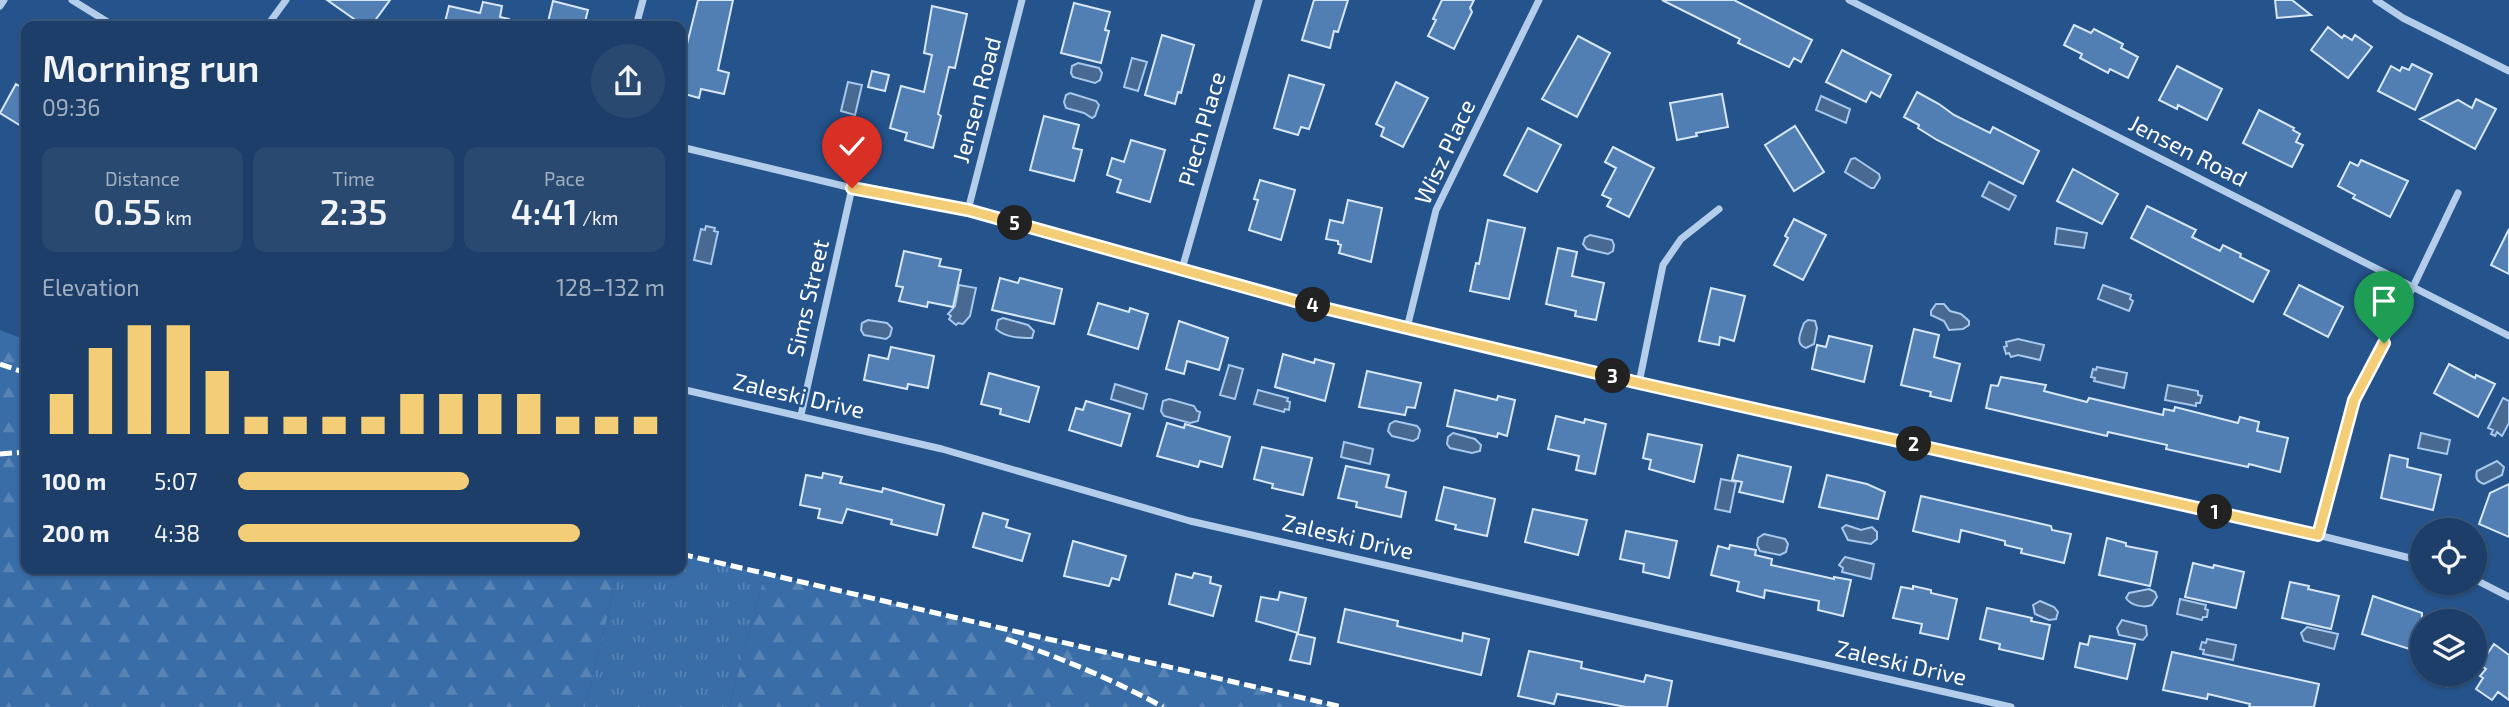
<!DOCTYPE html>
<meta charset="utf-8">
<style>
body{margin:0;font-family:"Exo 2",sans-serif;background:#294971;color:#f1f3f6;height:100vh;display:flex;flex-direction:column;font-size:26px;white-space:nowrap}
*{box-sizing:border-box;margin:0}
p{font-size:23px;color:#a0aec0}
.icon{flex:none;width:38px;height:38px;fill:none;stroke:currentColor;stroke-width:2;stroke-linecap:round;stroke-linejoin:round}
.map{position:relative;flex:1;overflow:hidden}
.panel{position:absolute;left:21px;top:21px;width:665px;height:553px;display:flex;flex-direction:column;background:#1c3e68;border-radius:14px;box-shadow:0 2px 5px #0004,0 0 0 2px #3a577c}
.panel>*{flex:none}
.buttons{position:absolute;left:2410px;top:518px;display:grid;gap:14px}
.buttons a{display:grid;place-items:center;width:77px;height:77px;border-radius:50%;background:#1c3e68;box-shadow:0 2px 5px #0004,0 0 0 2px #3a577c;font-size:35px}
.pin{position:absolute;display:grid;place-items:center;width:60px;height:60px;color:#fff;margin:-72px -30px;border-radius:50% 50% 50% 0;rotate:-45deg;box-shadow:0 0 7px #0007}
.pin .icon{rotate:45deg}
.km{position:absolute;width:35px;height:35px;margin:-18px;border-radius:50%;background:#222;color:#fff;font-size:19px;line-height:35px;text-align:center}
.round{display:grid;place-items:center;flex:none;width:74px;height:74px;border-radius:37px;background:#294971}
.summary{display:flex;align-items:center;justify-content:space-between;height:119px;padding:0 21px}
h1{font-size:38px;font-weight:600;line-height:52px}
.stats{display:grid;grid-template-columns:repeat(3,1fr);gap:10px;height:119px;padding:7px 21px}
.stats div{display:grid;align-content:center;border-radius:14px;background:#294971;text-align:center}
.stats b{font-size:35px;font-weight:600}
.stats small{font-size:19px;font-weight:400}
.stats p{font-size:19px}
.chart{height:196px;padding:14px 21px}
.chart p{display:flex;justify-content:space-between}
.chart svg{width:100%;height:126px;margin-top:7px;stroke:#f4ce77;stroke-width:6}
ul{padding:0 21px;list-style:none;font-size:23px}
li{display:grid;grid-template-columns:112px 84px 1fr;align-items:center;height:52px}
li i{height:18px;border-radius:9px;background:#f4ce77}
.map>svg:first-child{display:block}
</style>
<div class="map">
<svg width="2509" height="707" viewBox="0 0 2509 707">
<defs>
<pattern id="grass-tufts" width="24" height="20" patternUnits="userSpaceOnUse" patternTransform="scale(1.75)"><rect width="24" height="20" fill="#396da8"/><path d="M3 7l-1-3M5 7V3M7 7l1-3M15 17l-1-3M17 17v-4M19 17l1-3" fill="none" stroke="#5783b5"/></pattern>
<pattern id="forest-firs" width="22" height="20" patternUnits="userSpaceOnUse" patternTransform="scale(1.75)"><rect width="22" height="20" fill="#396da8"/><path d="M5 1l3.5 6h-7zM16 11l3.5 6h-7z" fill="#5783b5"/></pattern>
</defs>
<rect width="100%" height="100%" fill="#25538b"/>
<!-- grass -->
<path fill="url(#grass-tufts)" d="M 681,554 L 765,574 L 729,707 L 585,707 L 619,569 L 681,569 Z"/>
<!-- forest -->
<path fill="url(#forest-firs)" d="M 0,330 L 26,340 L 26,569 L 619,569 L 585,707 L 0,707 Z
M 765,574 L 1342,707 L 729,707 Z"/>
<!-- water -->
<path fill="#486991" stroke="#a7c8eb" stroke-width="2" d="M 1132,58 L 1147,62 L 1138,91 L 1124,87 Z
M 1078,63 L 1099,68 L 1102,73 L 1100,80 L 1095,83 L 1073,77 L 1071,73 L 1072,66 Z
M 848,82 L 862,85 L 855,115 L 841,111 Z
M 1070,93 L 1096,101 L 1099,105 L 1095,116 L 1092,118 L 1084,113 L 1066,108 L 1064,102 L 1066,95 Z
M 1821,96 L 1850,109 L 1846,123 L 1816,110 Z
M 1855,158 L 1879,174 L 1880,178 L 1874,188 L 1871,188 L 1845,172 L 1851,159 Z
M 1989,182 L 2016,196 L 2009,210 L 1982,196 Z
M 706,226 L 715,228 L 714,231 L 718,232 L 711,264 L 694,260 L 701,229 L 705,230 Z
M 2057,228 L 2087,233 L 2084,248 L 2055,244 Z
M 1590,235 L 1612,240 L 1614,245 L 1613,251 L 1608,254 L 1587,249 L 1583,244 L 1585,238 Z
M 959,285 L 976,288 L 970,316 L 963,324 L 958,323 L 956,325 L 949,319 L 951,316 L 948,314 L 955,306 Z
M 2103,285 L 2131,295 L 2130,299 L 2133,301 L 2129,311 L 2098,299 Z
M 1936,304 L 1944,304 L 1950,311 L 1961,314 L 1969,321 L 1969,325 L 1963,329 L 1949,330 L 1944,321 L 1931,315 L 1931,311 Z
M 1003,318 L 1028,325 L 1034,331 L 1032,338 C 1021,338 1006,338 996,329 L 998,320 Z
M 868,320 L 887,323 L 892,328 L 890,336 L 886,339 L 864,335 L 861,330 L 862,323 Z
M 1808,320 L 1815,321 L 1817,328 L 1814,344 L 1806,348 C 1794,344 1801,332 1804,323 Z
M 2018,339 L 2044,345 L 2040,360 L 2018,355 L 2011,357 L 2009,353 L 2006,354 L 2004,347 L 2007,346 L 2006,342 Z
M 1229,365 L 1243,369 L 1235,399 L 1220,395 Z
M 2097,367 L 2127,373 L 2124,388 L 2094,381 L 2095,378 L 2091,377 L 2093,369 L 2096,370 Z
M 1115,384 L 1147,394 L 1143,409 L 1111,399 Z
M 2168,385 L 2198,391 L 2198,395 L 2202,396 L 2200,403 L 2196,403 L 2196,406 L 2165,400 Z
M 1258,390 L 1288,398 L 1287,401 L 1290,402 L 1289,410 L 1285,409 L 1284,412 L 1254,404 Z
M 2503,398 L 2509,401 L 2509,423 L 2502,436 L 2497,432 L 2495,436 L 2491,434 L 2493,430 L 2488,428 Z
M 1169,399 L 1194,406 L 1197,411 L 1200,412 L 1198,421 L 1190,423 L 1164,416 L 1161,411 L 1163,401 Z
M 1395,421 L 1417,426 L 1420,430 L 1418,438 L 1413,441 L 1392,436 L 1388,431 L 1390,424 Z
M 1453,433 L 1475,439 L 1481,445 L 1480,451 L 1472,453 L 1450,448 L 1447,444 L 1448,437 Z
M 2421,433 L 2450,440 L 2447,454 L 2418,448 Z
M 1344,442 L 1373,449 L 1370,464 L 1341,457 Z
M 2497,461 L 2504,467 L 2502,475 L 2484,484 C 2477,482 2475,478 2477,471 Z
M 1721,479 L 1736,482 L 1730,512 L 1715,509 Z
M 1846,525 L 1861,530 L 1872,527 L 1877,532 L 1877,539 L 1871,544 L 1848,540 L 1842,528 Z
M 1764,534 L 1785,539 L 1788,544 L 1786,552 L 1780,555 L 1760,551 L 1757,545 L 1758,538 Z
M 1845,557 L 1874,564 L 1871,579 L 1842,572 L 1843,568 L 1839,565 Z
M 2149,589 L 2155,592 L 2157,597 L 2152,605 C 2144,608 2131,606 2126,598 L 2129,593 Z
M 2180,599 L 2206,605 L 2205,609 L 2208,610 L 2207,617 L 2203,617 L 2202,620 L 2177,614 Z
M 2040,601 L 2054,607 L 2058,612 L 2056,619 L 2049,620 L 2035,614 L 2033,605 Z
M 2122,620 L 2146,626 L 2147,635 L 2143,640 L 2119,635 L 2117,628 Z
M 2307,627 L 2338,634 L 2334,649 L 2304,641 L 2301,633 Z
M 2207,639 L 2236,645 L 2233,660 L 2203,654 L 2204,650 L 2200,649 L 2202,642 L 2206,643 Z
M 2442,674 L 2461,674 L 2454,685 L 2447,687 L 2441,683 Z"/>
<!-- building -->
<path fill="#517fb4" stroke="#d7e7f8" stroke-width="2" d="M 327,0 L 390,0 L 371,26 L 364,26 Z
M 698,0 L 733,0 L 718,70 L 729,73 L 724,94 L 701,89 L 699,98 L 681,93 L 681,68 Z
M 1314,0 L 1348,0 L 1338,32 L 1334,31 L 1330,48 L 1302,40 Z
M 1442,0 L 1474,0 L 1470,8 L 1472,12 L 1454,49 L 1428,36 L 1436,20 L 1433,19 Z
M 1662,0 L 1734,0 L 1812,40 L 1801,62 L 1794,58 L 1789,67 L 1738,43 L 1740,39 Z
M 2275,0 L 2292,0 L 2311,15 L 2277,18 Z
M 553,1 L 588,10 L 584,26 L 547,26 Z
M 483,2 L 502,6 L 500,17 L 509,19 L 509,26 L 444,26 L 449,6 L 480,13 Z
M 1074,3 L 1110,12 L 1105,30 L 1109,31 L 1101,63 L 1061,53 Z
M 932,6 L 967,14 L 955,68 L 949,67 L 938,114 L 941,116 L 933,148 L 905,140 L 907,133 L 890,128 L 901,86 L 924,92 L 932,55 L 924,53 Z
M 2074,25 L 2091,33 L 2094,29 L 2123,44 L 2121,48 L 2138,57 L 2128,78 L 2110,69 L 2108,73 L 2080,58 L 2082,54 L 2064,45 Z
M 2328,27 L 2342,38 L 2344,35 L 2352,40 L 2355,35 L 2372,47 L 2348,78 L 2311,50 Z
M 1162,35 L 1194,45 L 1181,93 L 1178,92 L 1175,104 L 1145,95 Z
M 1578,36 L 1610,53 L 1577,117 L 1542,99 Z
M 1842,50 L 1891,75 L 1880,97 L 1871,92 L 1866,102 L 1826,82 Z
M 2412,64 L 2432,74 L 2415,110 L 2378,91 L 2391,66 L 2400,71 L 2402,67 L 2409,70 Z
M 2177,66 L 2222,89 L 2207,120 L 2178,105 L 2177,109 L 2159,100 Z
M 872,71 L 889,75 L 885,91 L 868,87 Z
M 1289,75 L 1324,85 L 1309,129 L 1301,127 L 1298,135 L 1274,128 Z
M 1396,82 L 1428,98 L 1403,147 L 1381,136 L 1384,128 L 1376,124 Z
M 16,84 L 26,90 L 26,129 L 0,113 Z
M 1917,92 L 1939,104 L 1954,115 L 1990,133 L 1993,127 L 2039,151 L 2023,184 L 1937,140 L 1918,128 L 1919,125 L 1904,117 Z
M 1722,94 L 1728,127 L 1696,133 L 1697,136 L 1677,140 L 1670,103 Z
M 2476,99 L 2496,109 L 2475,149 L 2420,119 L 2458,100 L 2472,108 Z
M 2259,110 L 2294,128 L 2293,130 L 2300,134 L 2296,142 L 2303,145 L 2292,167 L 2243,143 Z
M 1044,116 L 1079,125 L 1073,148 L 1082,150 L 1074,181 L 1030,170 Z
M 1795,126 L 1824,172 L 1794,191 L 1765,145 Z
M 1528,128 L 1561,145 L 1537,192 L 1504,175 Z
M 1131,140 L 1165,150 L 1150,202 L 1117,192 L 1121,180 L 1107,175 L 1112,158 L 1124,162 Z
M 1613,147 L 1654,168 L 1629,217 L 1607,206 L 1611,199 L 1602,195 L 1616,168 L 1605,162 Z
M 2361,160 L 2408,181 L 2390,217 L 2353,198 L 2355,195 L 2338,186 L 2350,162 L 2358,166 Z
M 2073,169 L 2118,194 L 2102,224 L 2057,201 Z
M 1260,180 L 1295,190 L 1281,240 L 1249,230 L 1258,200 L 1254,199 Z
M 1348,200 L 1382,208 L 1371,262 L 1339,253 L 1341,245 L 1338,244 L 1338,241 L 1326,239 L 1330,220 L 1343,223 Z
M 2147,206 L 2196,230 L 2192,237 L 2220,251 L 2223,245 L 2241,254 L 2240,257 L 2269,271 L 2253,302 L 2131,238 Z
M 1794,219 L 1826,235 L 1803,280 L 1774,265 L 1788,238 L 1785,236 Z
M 1488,220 L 1525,228 L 1509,299 L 1470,291 L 1476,263 L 1479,264 Z
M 2509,229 L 2509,274 L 2491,265 Z
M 1558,248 L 1577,252 L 1572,276 L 1604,283 L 1596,320 L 1575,316 L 1576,311 L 1546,304 Z
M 904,251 L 941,259 L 939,266 L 961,270 L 953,307 L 928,302 L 927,307 L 899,301 L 903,287 L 896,286 Z
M 1000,278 L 1018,283 L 1020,278 L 1062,289 L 1054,324 L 992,310 Z
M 2299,285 L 2343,307 L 2328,337 L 2284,314 Z
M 1711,288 L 1745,296 L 1734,341 L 1720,337 L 1719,345 L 1699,341 Z
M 1098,303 L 1129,312 L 1130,308 L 1148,314 L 1138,349 L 1088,334 Z
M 1179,321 L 1228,338 L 1219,370 L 1187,361 L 1184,374 L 1166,369 Z
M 1914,329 L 1939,335 L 1934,357 L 1960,364 L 1951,401 L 1930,396 L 1931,392 L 1901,385 Z
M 1829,336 L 1872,346 L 1864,382 L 1812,369 L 1817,345 L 1826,347 Z
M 891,347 L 934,356 L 928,388 L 908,384 L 907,389 L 864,380 L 869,355 L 888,359 Z
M 1283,354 L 1314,363 L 1315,359 L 1334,364 L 1325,401 L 1275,387 Z
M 2449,364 L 2475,378 L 2476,375 L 2495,384 L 2478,417 L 2434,393 Z
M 1367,371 L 1421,383 L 1415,408 L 1407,407 L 1405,415 L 1359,407 Z
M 989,373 L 1039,387 L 1029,422 L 1000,414 L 1001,409 L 981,404 Z
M 2001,377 L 2046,385 L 2044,391 L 2087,402 L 2089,398 L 2163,415 L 2164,409 L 2174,411 L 2175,407 L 2238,423 L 2240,417 L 2259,422 L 2257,431 L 2288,438 L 2280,472 L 2249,464 L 2248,467 L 2166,449 L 2167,445 L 2108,432 L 2107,436 L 1986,408 L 1991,385 L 1998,386 Z
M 1455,390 L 1497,400 L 1498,396 L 1515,400 L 1507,436 L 1498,433 L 1497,437 L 1447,426 Z
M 1086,401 L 1130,414 L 1121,446 L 1069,430 L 1076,408 L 1083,410 Z
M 1556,416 L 1584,423 L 1585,419 L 1606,424 L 1595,474 L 1576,470 L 1579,456 L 1548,449 Z
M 1167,423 L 1184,428 L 1185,424 L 1230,437 L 1222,467 L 1200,461 L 1198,467 L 1157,456 Z
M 1648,434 L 1702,445 L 1694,482 L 1649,469 L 1651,460 L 1643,458 Z
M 1262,447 L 1312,458 L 1303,495 L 1272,488 L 1273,484 L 1254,479 Z
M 1738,455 L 1791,467 L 1783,502 L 1739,492 L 1742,482 L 1732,480 Z
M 2390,455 L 2408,459 L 2407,467 L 2441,475 L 2433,510 L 2381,498 Z
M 1346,466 L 1389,475 L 1386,487 L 1406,492 L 1401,517 L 1356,507 L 1357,502 L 1338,498 Z
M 823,473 L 842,477 L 840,483 L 882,492 L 883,488 L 944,505 L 937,535 L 891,524 L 892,520 L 847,509 L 842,523 L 818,518 L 820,509 L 800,505 L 806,475 L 822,478 Z
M 1827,475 L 1867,484 L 1885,492 L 1878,519 L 1819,507 Z
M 2509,484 L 2509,537 L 2479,524 L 2490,493 Z
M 1444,487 L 1495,499 L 1487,536 L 1455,529 L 1456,525 L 1436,520 Z
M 1921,496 L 2051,526 L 2052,530 L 2071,534 L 2064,563 L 2021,553 L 2022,549 L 2005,545 L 2005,541 L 1961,530 L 1959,542 L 1913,531 Z
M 1533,509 L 1587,520 L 1578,555 L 1525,542 Z
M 983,513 L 1008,520 L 1006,527 L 1030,534 L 1022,561 L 973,547 Z
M 1626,531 L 1677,541 L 1669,578 L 1643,572 L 1644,564 L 1620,559 Z
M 2107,538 L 2126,543 L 2126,546 L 2157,552 L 2150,586 L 2099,575 Z
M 1073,541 L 1126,556 L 1119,580 L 1112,578 L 1109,586 L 1064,576 Z
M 1730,545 L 1756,550 L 1755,555 L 1772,559 L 1771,565 L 1834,579 L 1834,577 L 1851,580 L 1843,616 L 1818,610 L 1819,601 L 1765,590 L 1764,598 L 1737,591 L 1739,582 L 1711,575 L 1718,546 L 1729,549 Z
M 2193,563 L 2213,568 L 2214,565 L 2244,572 L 2236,608 L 2185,597 Z
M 1194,573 L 1211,577 L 1210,583 L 1221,586 L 1213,616 L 1169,604 L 1176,574 L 1192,578 Z
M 2290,582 L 2309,586 L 2308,589 L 2339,596 L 2331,629 L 2282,618 Z
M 1913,586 L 1931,590 L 1931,593 L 1957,599 L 1948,639 L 1920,633 L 1922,624 L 1893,618 L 1901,587 L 1913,589 Z
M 1280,592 L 1306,598 L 1298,633 L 1256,621 L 1261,597 L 1278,600 Z
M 2373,596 L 2422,613 L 2422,653 L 2362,634 Z
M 1987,608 L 2032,618 L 2031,621 L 2050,625 L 2043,659 L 1999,649 L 2000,644 L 1980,639 Z
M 1345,609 L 1398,621 L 1397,626 L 1462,641 L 1463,633 L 1489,639 L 1481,675 L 1338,642 Z
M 1297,634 L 1315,638 L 1310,664 L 1290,660 Z
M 2090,636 L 2135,644 L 2127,679 L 2075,667 L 2080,643 L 2088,645 Z
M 2494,644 L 2509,655 L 2509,700 L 2498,692 L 2492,700 L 2476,689 L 2483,678 L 2480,676 L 2486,669 L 2480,665 Z
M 1529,651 L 1582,662 L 1581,668 L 1644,682 L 1646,675 L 1672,681 L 1667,707 L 1626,707 L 1557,694 L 1554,704 L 1518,696 Z
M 2172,652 L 2319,684 L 2314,707 L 2249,707 L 2250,704 L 2208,694 L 2207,699 L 2163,690 Z"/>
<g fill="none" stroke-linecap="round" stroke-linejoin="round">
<!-- minor -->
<path stroke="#b3cdea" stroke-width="7" d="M 72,0 L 114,26
M 1849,0 L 2509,336
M 2376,0 L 2403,18 L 2509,71
M 0,6 L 4,0
M 267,26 L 286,0
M 636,26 L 643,0
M 681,147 L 852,188 L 968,210 L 1295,301 L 1407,328 L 1639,383 L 2318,535 L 2422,561
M 968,210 L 1022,0
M 1182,269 L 1259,0
M 1407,328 L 1436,210 L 1539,0
M 1639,383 L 1663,265 L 1681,239 L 1719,209
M 681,389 L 942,449 L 1190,521 L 2011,707
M 801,415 L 852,188
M 2318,535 L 2354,399 L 2413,287 L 2458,193
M 2474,579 L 2509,597"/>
<!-- rail -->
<path stroke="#fff" stroke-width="5" stroke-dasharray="12 5" stroke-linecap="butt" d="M 0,364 L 26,373
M 0,454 L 26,452
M 681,554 L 1342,707
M 1006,639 C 1061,658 1112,679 1163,707"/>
</g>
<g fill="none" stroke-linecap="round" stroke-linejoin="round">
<defs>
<path id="route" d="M 852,188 L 968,210 L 1295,301 L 1407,328 L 1639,383 L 2318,535 L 2354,400 L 2384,343"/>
</defs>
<!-- route casing -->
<use href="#route" stroke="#fff" stroke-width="14"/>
<!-- route -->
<use href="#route" stroke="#f4ce77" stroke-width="9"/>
</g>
<g text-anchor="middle" stroke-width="5" stroke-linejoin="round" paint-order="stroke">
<!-- street labels -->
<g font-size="23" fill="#fff" stroke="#25538b">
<text transform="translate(977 100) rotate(-75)" y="8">Jensen Road</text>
<text transform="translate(1202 129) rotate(-74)" y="8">Piech Place</text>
<text transform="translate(2188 151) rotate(27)" y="8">Jensen Road</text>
<text transform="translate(1445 152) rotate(-65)" y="8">Wisz Place</text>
<text transform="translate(808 298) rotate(-77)" y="8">Sims Street</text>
<text transform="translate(799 396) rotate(13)" y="8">Zaleski Drive</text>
<text transform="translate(1348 537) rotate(13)" y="8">Zaleski Drive</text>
<text transform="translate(1901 663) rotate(13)" y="8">Zaleski Drive</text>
</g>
</g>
</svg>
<div class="buttons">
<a><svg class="icon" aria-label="locate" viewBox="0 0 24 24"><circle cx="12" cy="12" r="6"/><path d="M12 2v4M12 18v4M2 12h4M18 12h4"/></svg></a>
<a><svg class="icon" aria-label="layers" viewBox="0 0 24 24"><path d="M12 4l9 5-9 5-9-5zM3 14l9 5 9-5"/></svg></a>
</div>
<div class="pin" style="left:2384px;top:343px;background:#1e9e55"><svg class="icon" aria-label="arrive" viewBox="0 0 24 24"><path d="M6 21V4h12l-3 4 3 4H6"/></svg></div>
<div class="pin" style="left:852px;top:188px;background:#d93025"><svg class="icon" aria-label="check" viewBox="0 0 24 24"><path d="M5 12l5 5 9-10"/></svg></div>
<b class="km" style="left:2215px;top:512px">1</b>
<b class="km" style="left:1914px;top:444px">2</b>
<b class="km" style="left:1613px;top:376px">3</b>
<b class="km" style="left:1313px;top:305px">4</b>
<b class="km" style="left:1015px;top:223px">5</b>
<section class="panel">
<div class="summary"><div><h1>Morning run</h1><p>09:36</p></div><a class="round"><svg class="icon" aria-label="share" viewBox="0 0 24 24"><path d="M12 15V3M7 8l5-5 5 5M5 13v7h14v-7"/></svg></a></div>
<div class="stats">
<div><p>Distance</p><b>0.55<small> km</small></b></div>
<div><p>Time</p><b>2:35</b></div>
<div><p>Pace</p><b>4:41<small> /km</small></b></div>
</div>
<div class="chart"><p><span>Elevation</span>128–132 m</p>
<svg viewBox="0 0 160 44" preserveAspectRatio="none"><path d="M5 44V30M15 44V14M25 44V6M35 44V6M45 44V22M55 44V38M65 44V38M75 44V38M85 44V38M95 44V30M105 44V30M115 44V30M125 44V30M135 44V38M145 44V38M155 44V38"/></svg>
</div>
<ul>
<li><b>100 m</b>5:07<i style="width:54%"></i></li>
<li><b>200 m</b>4:38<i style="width:80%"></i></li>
</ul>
</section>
</div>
